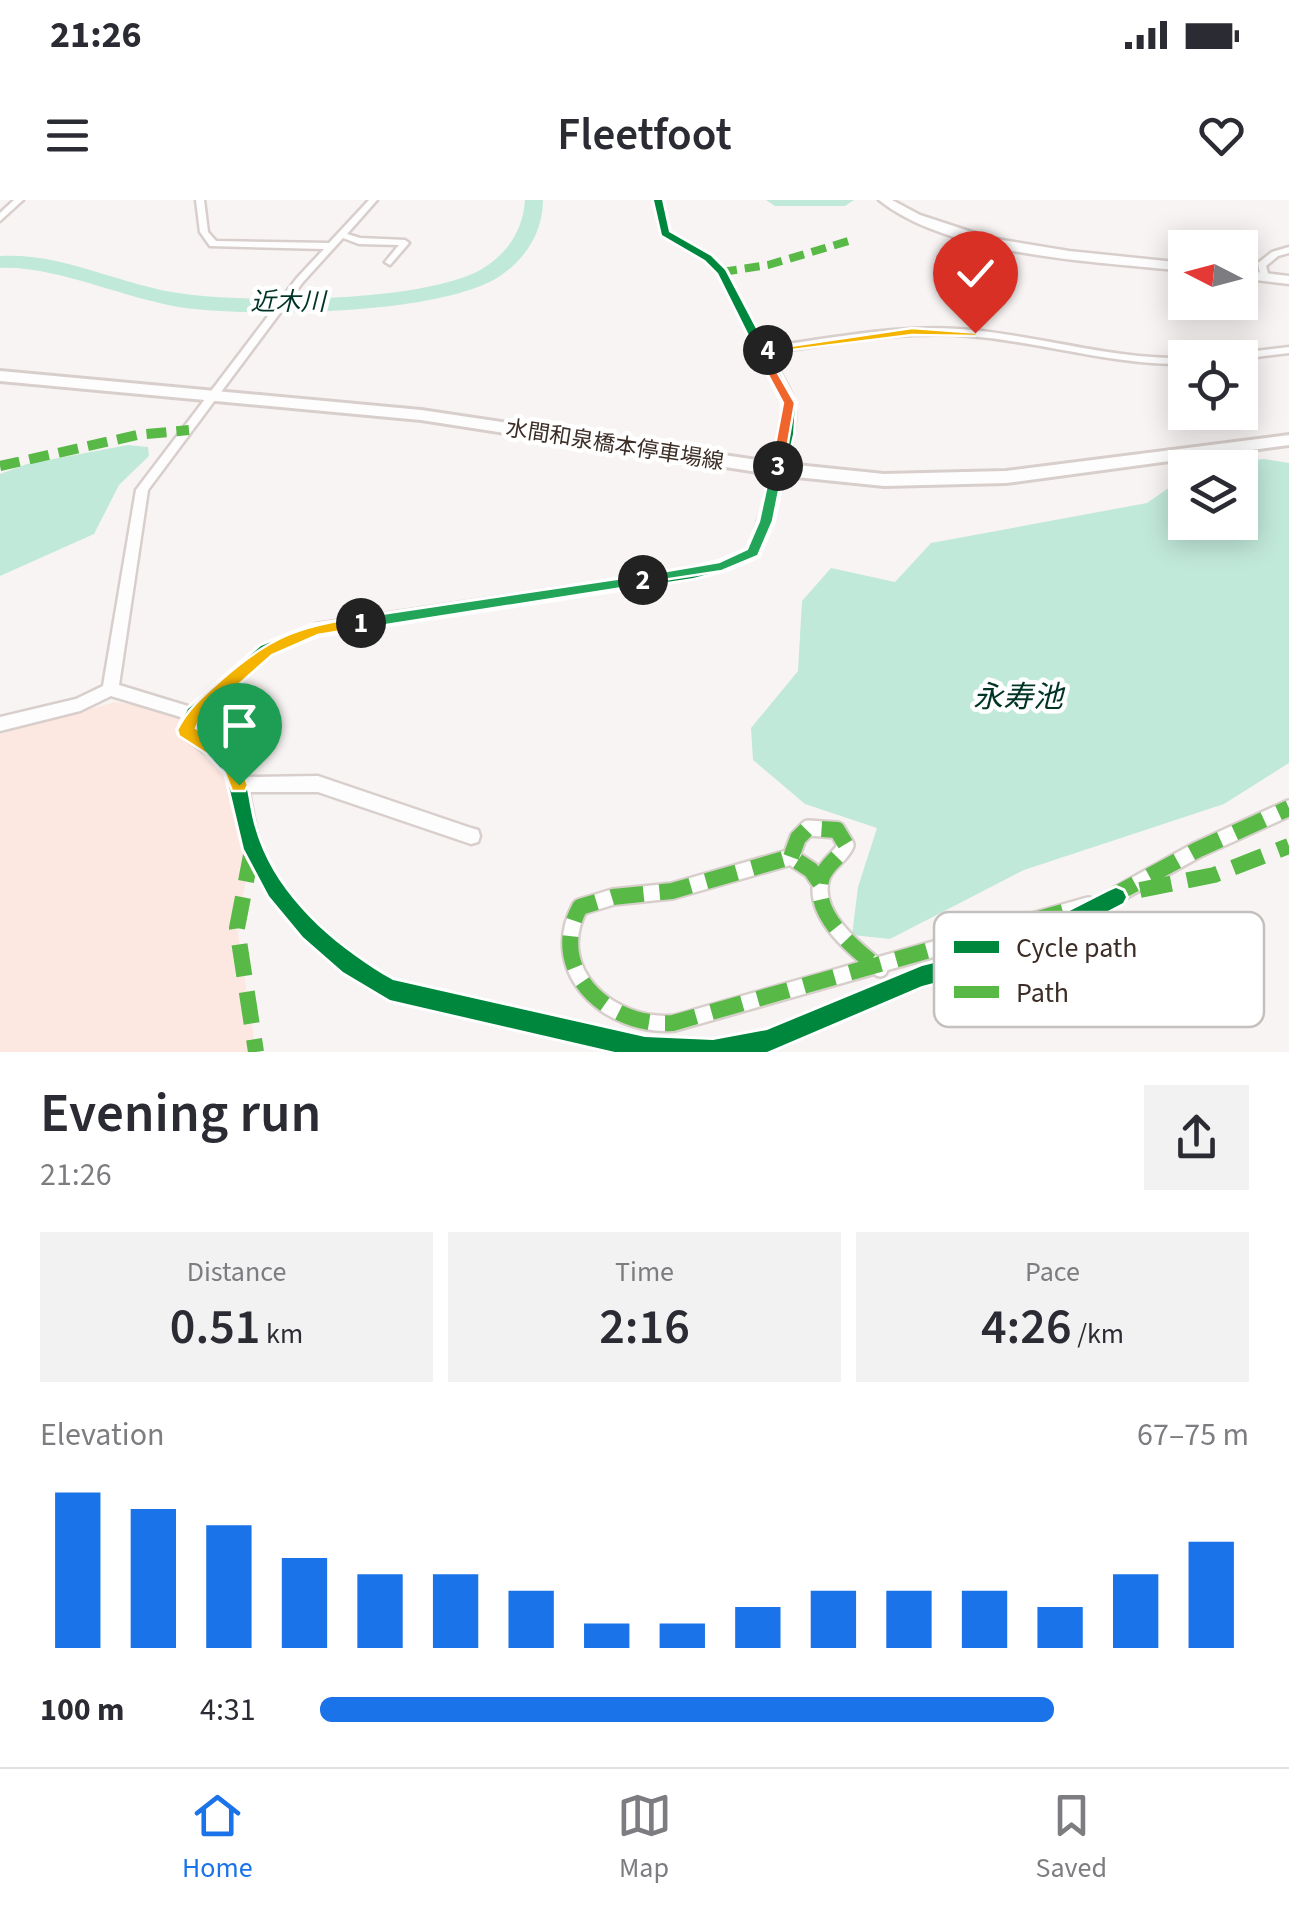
<!DOCTYPE html>
<meta charset="utf-8">
<style>
body{margin:0;font-family:"Source Sans 3","Noto Sans JP",sans-serif;background:#f2f2f3;color:#2b2b33;height:100vh;display:flex;flex-direction:column;font-size:38px;white-space:nowrap}
*{box-sizing:border-box;margin:0}
p{font-size:32px;color:#7c7c81}
.icon{flex:none;width:55px;height:55px;fill:none;stroke:currentColor;stroke-width:2;stroke-linecap:round;stroke-linejoin:round}
.map{position:relative;height:852px;overflow:hidden}
.panel{display:flex;flex-direction:column;background:#fff;flex:1}
.panel>*{flex:none}
.needle{width:65px;rotate:276deg}
.controls{position:absolute;left:1168px;top:30px;display:grid;gap:20px}
.controls a{display:grid;place-items:center;width:90px;height:90px;border-radius:0px;background:#fff;box-shadow:0 5px 25px #0003;font-size:50px}
.pin{position:absolute;display:grid;place-items:center;width:85px;height:85px;color:#fff;margin:-102px -42px;border-radius:50% 50% 50% 0;rotate:-45deg;box-shadow:0 0 10px #0007}
.pin .icon{rotate:45deg}
.km{position:absolute;width:50px;height:50px;margin:-25px;border-radius:50%;background:#222;color:#fff;font-size:28px;line-height:50px;text-align:center}
.round{display:grid;place-items:center;flex:none;width:105px;height:105px;border-radius:0px;background:#f2f2f3}
.overview{display:flex;align-items:center;justify-content:space-between;height:170px;padding:0 40px}
h1{font-size:55px;font-weight:600;line-height:75px}
.figures{display:grid;grid-template-columns:repeat(3,1fr);gap:15px;height:170px;padding:10px 40px}
.figures div{display:grid;align-content:center;border-radius:0px;background:#f2f2f3;text-align:center}
.figures b{font-size:50px;font-weight:600}
.figures small{font-size:28px;font-weight:400}
.figures p{font-size:28px}
.chart{height:280px;padding:20px 40px}
.chart p{display:flex;justify-content:space-between}
.chart svg{width:100%;height:180px;margin-top:10px;stroke:#1a73e8;stroke-width:6}
ul{padding:0 40px;list-style:none;font-size:32px}
li{display:grid;grid-template-columns:160px 120px 1fr;align-items:center;height:75px}
li i{height:25px;border-radius:12px;background:#1a73e8}
.status{display:flex;justify-content:space-between;align-items:center;height:70px;padding:0 50px;background:#fff;direction:ltr}
.status svg{height:28px;fill:currentColor}
header{display:flex;justify-content:space-between;align-items:center;height:130px;padding:0 40px;background:#fff;font-size:45px;font-weight:600}
.tabs{display:flex;justify-content:space-around;align-items:center;height:140px;border-top:2px solid #e1e1e2;background:#fff;font-size:28px;color:#7c7c81}
.tabs a{display:grid;justify-items:center;gap:5px}
.tabs .selected{color:#1a73e8}
.map>svg:first-child{display:block}
</style>
<div class="status"><b>21:26</b><svg viewBox="0 0 49 12"><path d="M0 12V9h3v3zM5 12V6h3v6zM10 12V3h3v9zM15 12V0h3v12zM26 1h20v11H26zM47 4h2v5h-2z"/></svg></div>
<header><svg class="icon" aria-label="menu" viewBox="0 0 24 24"><path d="M4 6h16M4 12h16M4 18h16"/></svg>Fleetfoot<svg class="icon" aria-label="heart" viewBox="0 0 24 24"><path d="M12 20l-8-8c-3-5 5-10 8-4 3-6 11-1 8 4z"/></svg></header>
<div class="map">
<svg width="1289" height="852" viewBox="0 0 1289 852">
<rect width="100%" height="100%" fill="#f8f4f3"/>
<!-- green -->
<path fill="#fce8e1" d="M 115,502 L 194,514 L 186,531 L 236,570 L 252,647 L 237,728 L 256,852 L 0,852 L 0,534 Z"/>
<!-- water -->
<path fill="#c1e9da" d="M 128,245 L 148,247 L 149,256 L 119,285 L 94,334 L 0,376 L 0,274 L 27,264 Z
M 1264,259 L 1289,263 L 1289,563 L 1224,604 L 1024,670 L 890,739 L 852,735 L 858,687 L 877,628 L 805,604 L 753,560 L 751,528 L 798,471 L 802,401 L 831,368 L 895,382 L 931,343 L 1147,303 L 1176,283 L 1185,269 L 1185,322 L 1240,322 L 1240,268 L 1186,267 Z"/>
<g fill="none" stroke-linecap="round" stroke-linejoin="round">
<!-- river -->
<path fill="#c1e9da" fill-rule="evenodd" d="M 525,0 L 543,0 C 543,31 526,59 500,76 C 441,115 256,117 185,108 C 127,100 55,65 0,68 L 0,56 C 58,52 115,82 172,92 C 240,104 424,103 482,69 C 508,53 523,30 525,0 Z
M 766,0 L 854,0 L 845,6 L 775,6 Z"/>
<defs>
<path id="pedestrian" d="M 791,657 L 798,638 L 808,628 L 837,630 L 846,645 C 840,658 827,663 822,677 C 810,714 855,749 880,769
M 820,683 L 811,670 L 791,657 L 672,691 L 613,697 L 580,707 C 545,772 611,829 675,823 L 1088,705
M 1111,698 L 1197,650 L 1289,608"/>
<path id="minor" d="M 14,0 L 23,0 L 0,21 L 0,13 Z
M 196,0 L 204,0 L 208,32 L 216,41 L 329,43 L 369,0 L 377,0 L 347,34 L 360,38 L 405,40 L 409,43 L 390,65 L 385,62 L 399,45 L 359,44 L 343,38 L 303,82 L 148,290 L 119,485 L 191,507 L 261,446 L 316,424 L 693,368 L 718,362 L 747,350 C 759,321 788,233 783,204 C 781,190 765,167 759,154 L 755,151 L 756,149 L 718,73 L 705,60 L 662,35 L 654,0 L 662,0 L 669,32 L 711,56 L 725,70 L 766,147 C 834,138 903,123 972,130 C 1044,137 1112,159 1185,158 L 1185,164 C 1111,165 1042,142 970,136 C 902,130 835,144 769,153 C 776,167 791,188 794,202 C 801,229 771,330 758,356 L 727,369 L 693,378 L 318,435 L 271,454 L 200,518 L 196,528 L 230,552 L 245,577 L 318,576 L 471,628 L 478,630 L 480,636 L 478,642 L 471,644 L 318,592 L 249,592 C 252,611 255,629 262,647 C 282,701 344,752 393,780 L 645,837 L 713,840 L 767,830 L 922,766 L 999,747 L 1116,688 L 1123,691 L 1126,697 L 1123,703 L 1009,763 L 922,786 L 767,852 L 615,852 L 390,800 L 343,772 L 303,737 L 269,696 L 244,649 L 226,573 L 218,562 L 180,535 L 178,530 L 184,518 L 111,496 L 80,511 L 0,531 L 0,517 L 76,499 L 103,486 L 136,290 L 297,78 L 324,49 L 210,46 L 200,32 Z
M 1289,47 L 1289,53 L 1278,56 L 1266,66 L 1269,77 L 1261,79 L 1258,63 L 1272,52 Z
M 1289,147 L 1289,153 L 1240,159 L 1218,158 L 1223,155 Z"/>
<path id="tertiary" d="M 879,0 L 892,0 L 920,15 L 990,38 L 1069,51 L 1185,63 L 1185,71 C 1096,61 950,57 879,0 Z
M 1240,70 L 1289,76 L 1289,84 L 1240,78 Z"/>
<path id="secondary" d="M 0,171 L 421,210 L 777,263 L 884,274 L 1006,271 L 1289,235 L 1289,245 L 1006,283 L 884,286 L 777,275 L 421,220 L 0,181 Z"/>
</defs>
<!-- pedestrian casing -->
<use href="#pedestrian" stroke="#d8cfcc" stroke-width="20"/>
<!-- minor casing -->
<use href="#minor" stroke="#d8cfcc" stroke-width="5"/>
<!-- tertiary casing -->
<use href="#tertiary" stroke="#d8cfcc" stroke-width="5"/>
<!-- secondary casing -->
<use href="#secondary" stroke="#d8cfcc" stroke-width="6"/>
<!-- pedestrian -->
<use href="#pedestrian" stroke="#fefdfd" stroke-width="15"/>
<!-- minor -->
<use href="#minor" fill="#fefdfd" fill-rule="evenodd"/>
<!-- tertiary -->
<use href="#tertiary" fill="#fefdfd" fill-rule="evenodd"/>
<!-- secondary -->
<use href="#secondary" fill="#fefdfd" fill-rule="evenodd"/>
<!-- quiet-far2 -->
<path stroke="#58b947" stroke-width="8" stroke-dasharray="15 8" stroke-linecap="butt" d="M 722,72 L 768,65 L 852,40"/>
<!-- quiet-far1 -->
<path stroke="#58b947" stroke-width="10" stroke-dasharray="20 10" stroke-linecap="butt" d="M 0,266 L 137,235 L 189,230"/>
<!-- quiet -->
<path stroke="#58b947" stroke-width="16" stroke-dasharray="32 16" stroke-linecap="butt" d="M 252,650 L 237,728 L 256,852
M 791,657 L 798,638 L 808,628 L 837,630 L 846,645 C 840,658 827,663 822,677 C 810,714 855,749 880,769
M 820,683 L 811,670 L 791,657 L 672,691 L 613,697 L 580,707 C 545,771 610,828 673,823 L 1063,712
M 1140,690 L 1214,675 L 1289,646
M 1107,699 L 1197,650 L 1289,608"/>
<defs>
<path id="cycleway" d="M 654,0 L 662,0 L 669,32 L 711,56 L 725,70 L 795,203 L 793,234 L 773,321 L 758,356 L 727,369 L 693,378 L 318,435 L 271,454 L 200,518 L 196,528 C 264,571 237,589 263,650 C 287,706 342,751 393,780 L 645,837 L 713,840 L 767,830 L 922,766 L 999,747 L 1109,691 L 1116,688 L 1123,691 L 1126,697 L 1123,703 L 1009,763 L 922,786 L 767,852 L 615,852 L 390,800 L 343,772 L 303,737 L 269,696 L 244,649 L 226,573 L 203,549 L 180,535 L 178,530 L 188,509 L 261,446 L 311,426 L 693,368 L 718,362 L 747,350 L 759,321 L 781,234 L 783,203 L 718,73 L 705,60 L 662,35 Z"/>
</defs>
<!-- cycleway casing -->
<use href="#cycleway" stroke="#fff" stroke-width="6"/>
<!-- cycleway -->
<use href="#cycleway" fill="#00873e" fill-rule="evenodd"/>
</g>
<!-- split-1 -->
<path fill="#f5b400" stroke="#fff" stroke-width="2.5" d="M 361,417 L 366,419 L 366,427 L 318,435 L 272,455 L 200,519 L 196,528 L 235,553 L 248,585 L 245,591 L 232,591 L 221,563 L 179,536 L 177,530 C 188,508 204,495 222,479 C 270,437 298,426 361,417 Z"/>
<!-- split-2 -->
<path fill="#22a559" stroke="#fff" stroke-width="2.5" d="M 643,375 L 650,380 L 648,384 L 361,429 L 353,423 L 361,417 Z"/>
<!-- split-3 -->
<path fill="#22a559" stroke="#fff" stroke-width="2.5" d="M 778,262 L 784,266 L 773,321 L 758,356 L 722,371 L 637,384 L 637,376 L 719,362 L 747,349 L 759,321 L 771,266 Z"/>
<!-- split-4 -->
<path fill="#f0652b" stroke="#fff" stroke-width="2.5" d="M 768,147 L 774,150 L 767,154 L 795,203 L 784,266 L 778,270 L 771,266 L 783,203 L 755,151 Z"/>
<!-- split-5 -->
<path fill="#f5b400" stroke="#fff" stroke-width="2.5" d="M 912,128 L 980,133 L 975,136 L 912,135 L 768,153 L 763,150 Z"/>
<g text-anchor="middle" stroke-width="9" stroke-linejoin="round" paint-order="stroke">
<!-- far-street labels -->
<g font-size="22" fill="#3c2d27" stroke="#fff">
<text transform="translate(615 244) rotate(9)" y="8">水間和泉橋本停車場線</text>
</g>
<!-- far-water labels -->
<g font-size="25" font-style="italic" fill="#003426" stroke="#fff">
<text x="288" y="110">近木川</text>
</g>
<!-- water labels -->
<g font-size="30" font-style="italic" fill="#003426" stroke="#fff">
<text x="1018" y="507">永寿池</text>
</g>
</g>
<!-- legend -->
<rect x="934" y="712" width="330" height="115" rx="15" fill="#fff" stroke="#c4c0be" stroke-width="2.5"/>
<rect x="954" y="741" width="45" height="12" fill="#00873e"/>
<rect x="954" y="786" width="45" height="12" fill="#58b947"/>
<g font-size="28" fill="#3c2d27">
<text x="1016" y="757">Cycle path</text>
<text x="1016" y="802">Path</text>
</g>
</svg>
<div class="controls">
<a><svg class="needle" viewBox="-14 -14 28 28"><path d="M0-13l5 13h-10z" fill="#e53935"/><path d="M0 13l5-13h-10z" fill="#7c7c81"/></svg></a>
<a><svg class="icon" aria-label="locate" viewBox="0 0 24 24"><circle cx="12" cy="12" r="6"/><path d="M12 2v4M12 18v4M2 12h4M18 12h4"/></svg></a>
<a><svg class="icon" aria-label="layers" viewBox="0 0 24 24"><path d="M12 4l9 5-9 5-9-5zM3 14l9 5 9-5"/></svg></a>
</div>
<div class="pin" style="left:239px;top:585px;background:#1e9e55"><svg class="icon" aria-label="arrive" viewBox="0 0 24 24"><path d="M6 21V4h12l-3 4 3 4H6"/></svg></div>
<div class="pin" style="left:975px;top:133px;background:#d93025"><svg class="icon" aria-label="check" viewBox="0 0 24 24"><path d="M5 12l5 5 9-10"/></svg></div>
<b class="km" style="left:361px;top:423px">1</b>
<b class="km" style="left:643px;top:380px">2</b>
<b class="km" style="left:778px;top:266px">3</b>
<b class="km" style="left:768px;top:150px">4</b>
</div>
<section class="panel">
<div class="overview"><div><h1>Evening run</h1><p>21:26</p></div><a class="round"><svg class="icon" aria-label="share" viewBox="0 0 24 24"><path d="M12 15V3M7 8l5-5 5 5M5 13v7h14v-7"/></svg></a></div>
<div class="figures">
<div><p>Distance</p><b>0.51<small> km</small></b></div>
<div><p>Time</p><b>2:16</b></div>
<div><p>Pace</p><b>4:26<small> /km</small></b></div>
</div>
<div class="chart"><p><span>Elevation</span>67–75 m</p>
<svg viewBox="0 0 160 44" preserveAspectRatio="none"><path d="M5 44V6M15 44V10M25 44V14M35 44V22M45 44V26M55 44V26M65 44V30M75 44V38M85 44V38M95 44V34M105 44V30M115 44V30M125 44V30M135 44V34M145 44V26M155 44V18"/></svg>
</div>
<ul>
<li><b>100 m</b>4:31<i style="width:79%"></i></li>
</ul>
</section>
<nav class="tabs">
<a class="selected"><svg class="icon" aria-label="home" viewBox="0 0 24 24"><path d="M3 11l9-7 9 7M6 9v11h12V9"/></svg>Home</a>
<a><svg class="icon" aria-label="map" viewBox="0 0 24 24"><path d="M3 6l6-2 6 2 6-2v14l-6 2-6-2-6 2zM9 4v14M15 6v14"/></svg>Map</a>
<a><svg class="icon" aria-label="saved" viewBox="0 0 24 24"><path d="M7 4h10v16l-5-4-5 4z"/></svg>Saved</a>
</nav>
